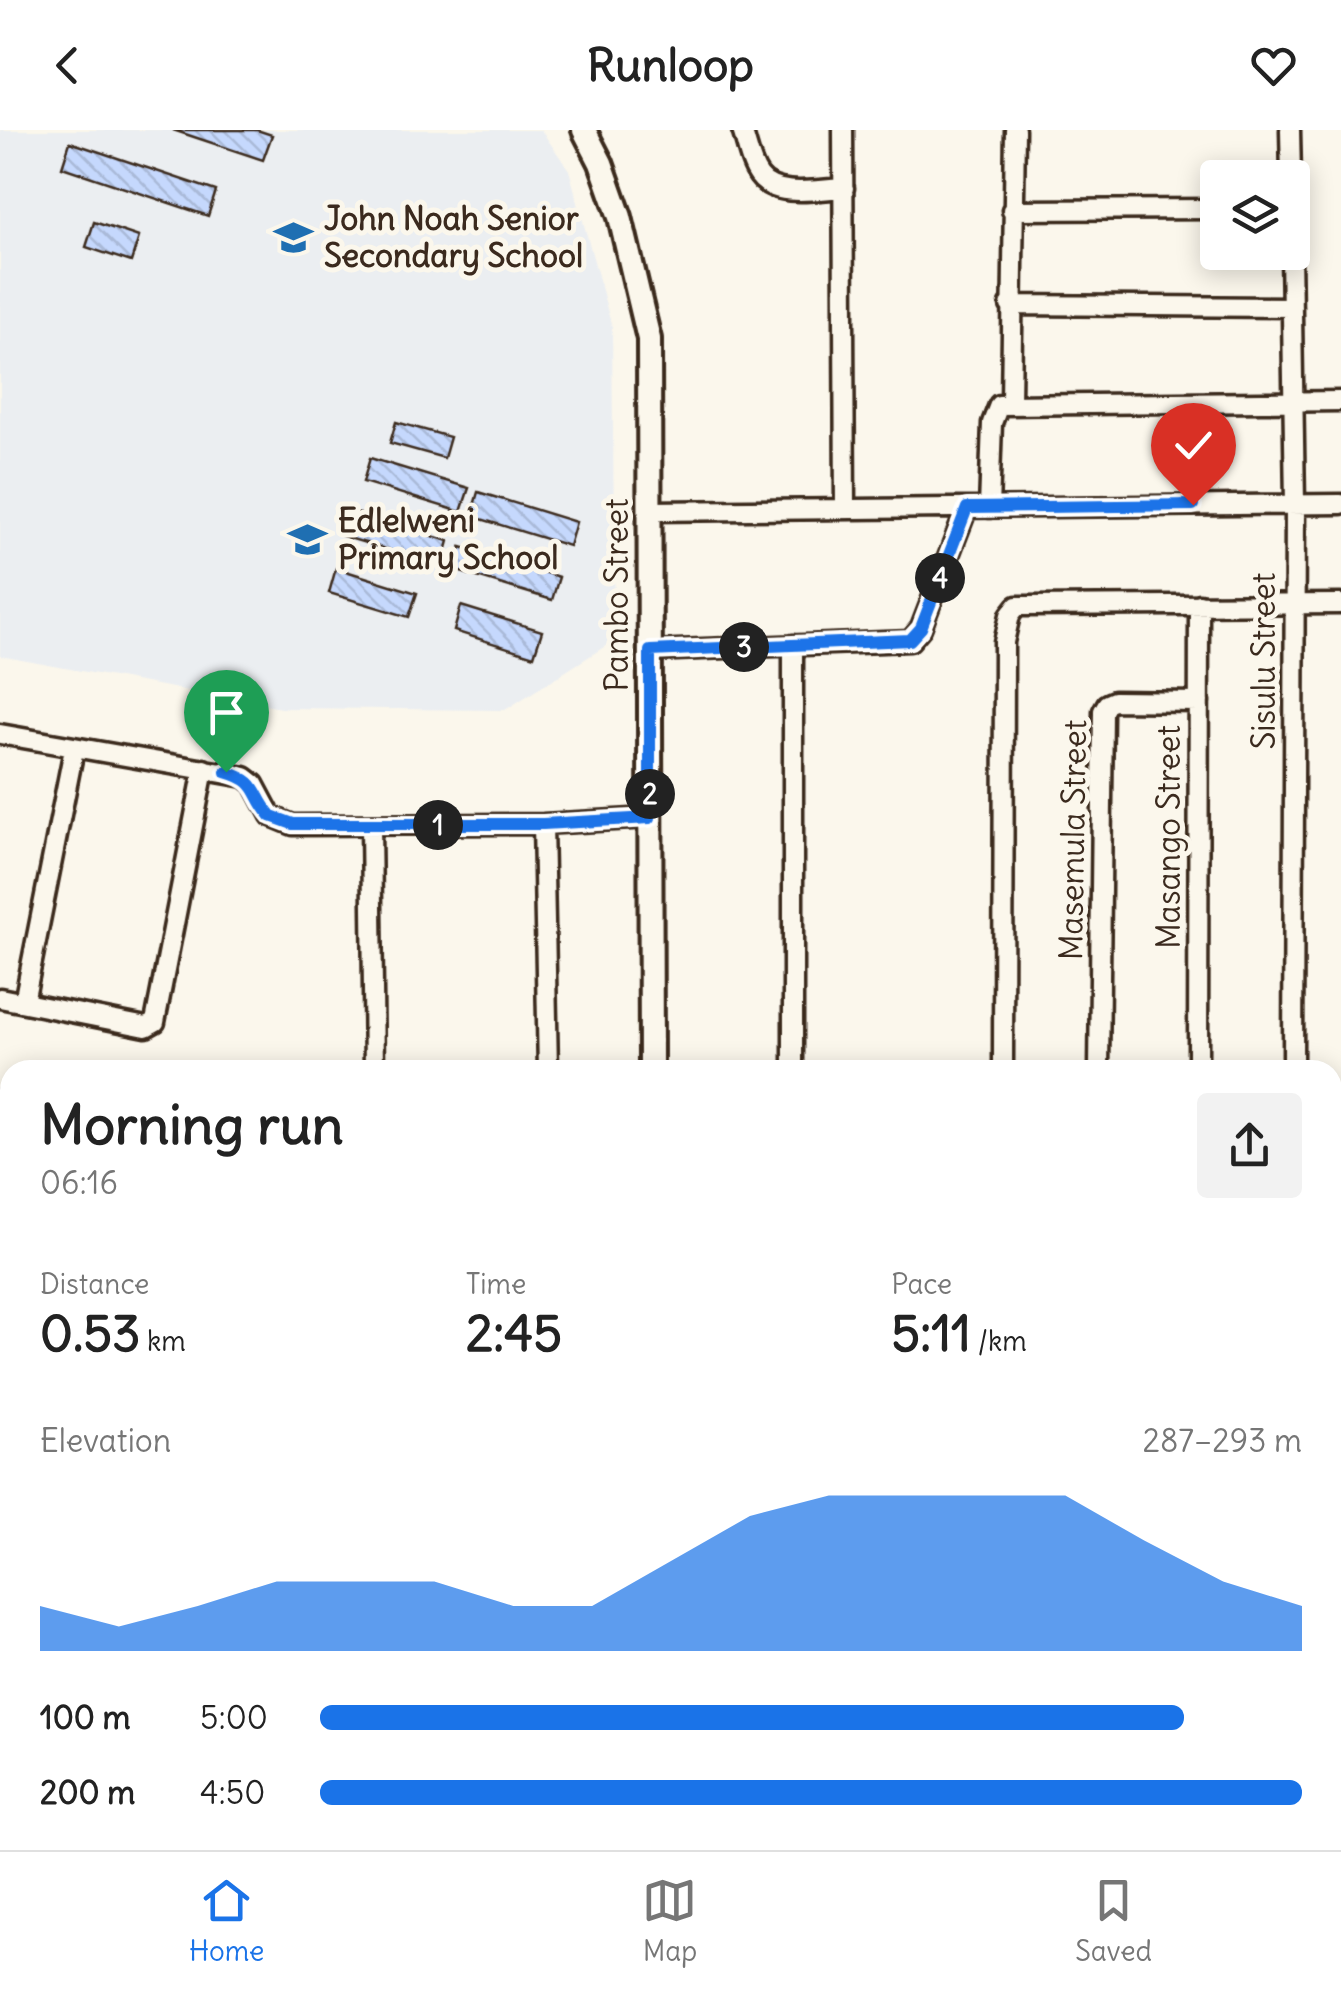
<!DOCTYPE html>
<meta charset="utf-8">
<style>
body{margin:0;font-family:Delius,sans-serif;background:#f2f2f2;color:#222;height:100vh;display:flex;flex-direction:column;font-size:38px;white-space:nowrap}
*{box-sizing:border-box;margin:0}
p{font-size:32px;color:#767676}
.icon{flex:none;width:55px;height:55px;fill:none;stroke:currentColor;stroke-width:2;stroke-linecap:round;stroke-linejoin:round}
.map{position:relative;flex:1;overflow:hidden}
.details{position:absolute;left:0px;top:930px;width:1342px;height:790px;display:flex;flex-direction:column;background:#fff;border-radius:30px 30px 0 0;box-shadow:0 5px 25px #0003}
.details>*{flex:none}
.tools{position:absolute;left:1200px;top:30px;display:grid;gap:20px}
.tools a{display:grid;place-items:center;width:110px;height:110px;border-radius:10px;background:#fff;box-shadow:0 5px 25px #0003;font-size:50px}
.pin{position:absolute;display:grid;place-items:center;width:85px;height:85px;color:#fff;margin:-102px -42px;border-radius:50% 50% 50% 0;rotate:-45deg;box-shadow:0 0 10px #0007}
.pin .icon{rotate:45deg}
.km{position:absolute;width:50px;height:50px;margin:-25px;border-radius:50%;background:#222;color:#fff;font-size:28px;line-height:50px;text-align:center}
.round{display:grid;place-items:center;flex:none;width:105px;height:105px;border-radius:10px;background:#f2f2f2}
.summary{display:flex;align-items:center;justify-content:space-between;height:170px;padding:0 40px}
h1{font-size:55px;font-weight:700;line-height:75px}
.metrics{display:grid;grid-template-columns:repeat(3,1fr);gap:15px;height:170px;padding:10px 40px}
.metrics div{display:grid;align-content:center}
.metrics b{font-size:50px;font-weight:700}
.metrics small{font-size:28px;font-weight:400}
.metrics p{font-size:28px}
.chart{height:280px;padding:20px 40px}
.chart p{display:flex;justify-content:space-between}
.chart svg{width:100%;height:180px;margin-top:10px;fill:#1a73e8;opacity:.7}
ul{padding:0 40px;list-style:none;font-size:32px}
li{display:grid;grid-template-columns:160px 120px 1fr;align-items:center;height:75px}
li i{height:25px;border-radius:12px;background:#1a73e8}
header{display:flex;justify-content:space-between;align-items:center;height:130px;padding:0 40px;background:#fff;font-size:45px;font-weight:700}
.tabs{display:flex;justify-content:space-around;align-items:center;height:140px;border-top:2px solid #e0e0e0;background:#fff;font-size:28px;color:#767676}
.tabs a{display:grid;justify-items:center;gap:5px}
.tabs .on{color:#1a73e8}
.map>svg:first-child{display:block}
</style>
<header><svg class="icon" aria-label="back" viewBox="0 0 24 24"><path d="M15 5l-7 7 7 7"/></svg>Runloop<svg class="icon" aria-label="heart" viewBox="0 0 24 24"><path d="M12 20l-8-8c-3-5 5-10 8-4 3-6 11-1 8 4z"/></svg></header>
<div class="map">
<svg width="1341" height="1720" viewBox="0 0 1341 1720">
<defs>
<pattern id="building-back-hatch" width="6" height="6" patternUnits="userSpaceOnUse" patternTransform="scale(2.5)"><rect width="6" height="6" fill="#c5d8fd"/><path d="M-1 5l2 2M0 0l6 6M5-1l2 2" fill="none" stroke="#aabad8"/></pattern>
</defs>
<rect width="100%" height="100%" fill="#fbf7ec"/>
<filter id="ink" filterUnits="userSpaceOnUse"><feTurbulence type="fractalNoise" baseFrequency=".01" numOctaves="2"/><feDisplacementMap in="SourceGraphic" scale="20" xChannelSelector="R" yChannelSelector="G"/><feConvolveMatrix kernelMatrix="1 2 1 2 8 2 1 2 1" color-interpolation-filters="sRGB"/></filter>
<g filter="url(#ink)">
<!-- built -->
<path fill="#ebeef1" d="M 0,0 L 541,0 L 569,40 L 612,197 L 615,510 L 505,580 L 281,578 L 0,526 Z"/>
<!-- building -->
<path fill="url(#building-back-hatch)" stroke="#3b2a1e" stroke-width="2.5" d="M 173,0 L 257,0 L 272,5 L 263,30 Z
M 70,12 L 216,61 L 208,86 L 62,37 Z
M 94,92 L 139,107 L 131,132 L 86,117 Z
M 396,292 L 450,307 L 444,328 L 390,313 Z
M 370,328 L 469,358 L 461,382 L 363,352 Z
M 478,362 L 576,392 L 569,416 L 471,386 Z
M 350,381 L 449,411 L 442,436 L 342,406 Z
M 461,417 L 559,447 L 552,470 L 454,440 Z
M 336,438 L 417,463 L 409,487 L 329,463 Z
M 461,476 L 542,501 L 534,526 L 454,501 Z"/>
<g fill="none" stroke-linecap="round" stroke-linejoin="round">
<defs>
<path id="minor" d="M 742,0 C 747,14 750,34 759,46 C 775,69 820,59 844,58
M 843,0 L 845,379
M 1290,0 L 1291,48
M 1012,80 L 1218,79
M 1291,122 L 1295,374 L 1293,940
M 1010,175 L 1292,177
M 1011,272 L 1015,0
M 989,378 L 992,293 L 999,275 L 1341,271
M 650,381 L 1341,374
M 793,515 L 793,940
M 650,521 L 910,511 L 921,498 L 967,378
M 0,604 L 245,647 L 254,654 L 271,686 L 293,695 L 543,694 L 650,688
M 543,694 L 548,940
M 371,696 L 374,940
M 0,868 L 146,897 L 155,892 L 204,639
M 24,872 L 74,619
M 1003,940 L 1004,512 L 1010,485 L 1017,476 L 1026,476 L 1341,474
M 1099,940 L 1103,581 L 1107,574 L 1114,571 L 1199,572
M 1198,940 L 1199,474
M 0,971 L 10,973
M 1332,1317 L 1341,1317
M 0,1322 L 10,1324
M 1332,1418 L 1341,1418
M 0,1422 L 10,1424
M 0,1571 L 10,1567
M 0,1671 L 10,1673
M 438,1710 L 476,1719
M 1112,1710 L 1113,1720
M 1206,1710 L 1206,1720
M 1304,1710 L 1305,1720
M 766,1716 L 840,1720
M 115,1720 L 117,1710
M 344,1720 L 347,1710
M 854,1720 L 854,1710
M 1016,1720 L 1016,1710"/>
<path id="tertiary" d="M 584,0 L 601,33 L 620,87 L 649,209 L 651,940
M 627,1720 L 628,1710"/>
</defs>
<!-- minor casing -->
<use href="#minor" stroke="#3b2a1e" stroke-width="25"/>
<!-- tertiary casing -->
<use href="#tertiary" stroke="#3b2a1e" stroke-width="30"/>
<!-- minor -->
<use href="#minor" stroke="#fbf7ec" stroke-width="18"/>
<!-- tertiary -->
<use href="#tertiary" stroke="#fbf7ec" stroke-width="22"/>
</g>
</g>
<g fill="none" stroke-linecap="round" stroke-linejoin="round" filter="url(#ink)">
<defs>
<path id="route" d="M 226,642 C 261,652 251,663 271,686 L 293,694 L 543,694 L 650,688 L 650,521 L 910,510 L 921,498 L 967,378 L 1193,375"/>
</defs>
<!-- route casing -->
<use href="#route" stroke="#fff" stroke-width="20"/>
<!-- route -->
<use href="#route" stroke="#1a73e8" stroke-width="12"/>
</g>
<!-- icons -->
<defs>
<symbol id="school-bare" viewBox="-9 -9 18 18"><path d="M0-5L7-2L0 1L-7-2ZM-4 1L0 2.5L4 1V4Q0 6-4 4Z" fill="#1f6fb2" stroke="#fbf7ec" stroke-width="2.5" paint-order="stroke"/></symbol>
</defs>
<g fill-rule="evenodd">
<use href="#school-bare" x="266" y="80" width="55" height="55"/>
<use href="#school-bare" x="280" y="382" width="55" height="55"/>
</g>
<g text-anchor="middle" stroke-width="10" stroke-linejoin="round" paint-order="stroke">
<!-- poi labels -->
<g font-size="32" font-weight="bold" fill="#3b2a1e" stroke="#fbf7ec" text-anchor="start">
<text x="324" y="100">John Noah Senior<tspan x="324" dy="37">Secondary School</tspan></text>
<text x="338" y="402">Edlelweni<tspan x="338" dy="37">Primary School</tspan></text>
</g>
<!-- street labels -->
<g font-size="32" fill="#3b2a1e" stroke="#fbf7ec">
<text transform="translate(617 465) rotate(-90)" y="11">Pambo Street</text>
<text transform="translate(1264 531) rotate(-90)" y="11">Sisulu Street</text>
<text transform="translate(1169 707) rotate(-90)" y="11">Masango Street</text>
<text transform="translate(1073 710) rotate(-89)" y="11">Masemula Street</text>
</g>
</g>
</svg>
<div class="tools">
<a><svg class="icon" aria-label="layers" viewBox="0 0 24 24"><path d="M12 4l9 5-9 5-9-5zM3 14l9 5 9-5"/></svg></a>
</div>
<div class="pin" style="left:226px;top:642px;background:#1e9e55"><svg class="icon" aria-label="arrive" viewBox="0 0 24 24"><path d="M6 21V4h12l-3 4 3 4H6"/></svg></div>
<div class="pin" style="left:1193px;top:375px;background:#d93025"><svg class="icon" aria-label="check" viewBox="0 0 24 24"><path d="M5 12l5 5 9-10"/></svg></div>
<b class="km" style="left:438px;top:695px">1</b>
<b class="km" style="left:650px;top:664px">2</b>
<b class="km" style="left:744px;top:517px">3</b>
<b class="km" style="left:940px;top:448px">4</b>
<section class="details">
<div class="summary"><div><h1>Morning run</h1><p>06:16</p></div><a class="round"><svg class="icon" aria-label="share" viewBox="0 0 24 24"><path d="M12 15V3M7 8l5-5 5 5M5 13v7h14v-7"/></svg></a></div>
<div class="metrics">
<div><p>Distance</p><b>0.53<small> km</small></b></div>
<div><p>Time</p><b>2:45</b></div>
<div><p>Pace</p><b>5:11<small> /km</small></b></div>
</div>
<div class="chart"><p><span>Elevation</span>287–293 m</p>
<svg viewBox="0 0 160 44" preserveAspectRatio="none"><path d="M0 44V33L10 38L20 33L30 27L40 27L50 27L60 33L70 33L80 22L90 11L100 6L110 6L120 6L130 6L140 17L150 27L160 33V44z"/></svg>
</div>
<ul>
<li><b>100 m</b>5:00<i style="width:88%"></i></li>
<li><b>200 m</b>4:50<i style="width:100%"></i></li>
</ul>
</section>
</div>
<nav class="tabs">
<a class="on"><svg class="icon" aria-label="home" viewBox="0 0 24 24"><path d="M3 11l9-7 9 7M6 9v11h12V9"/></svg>Home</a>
<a><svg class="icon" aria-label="map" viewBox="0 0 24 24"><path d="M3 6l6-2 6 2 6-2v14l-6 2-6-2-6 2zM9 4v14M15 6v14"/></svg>Map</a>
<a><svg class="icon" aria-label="saved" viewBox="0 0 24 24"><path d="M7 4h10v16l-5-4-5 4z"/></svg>Saved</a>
</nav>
